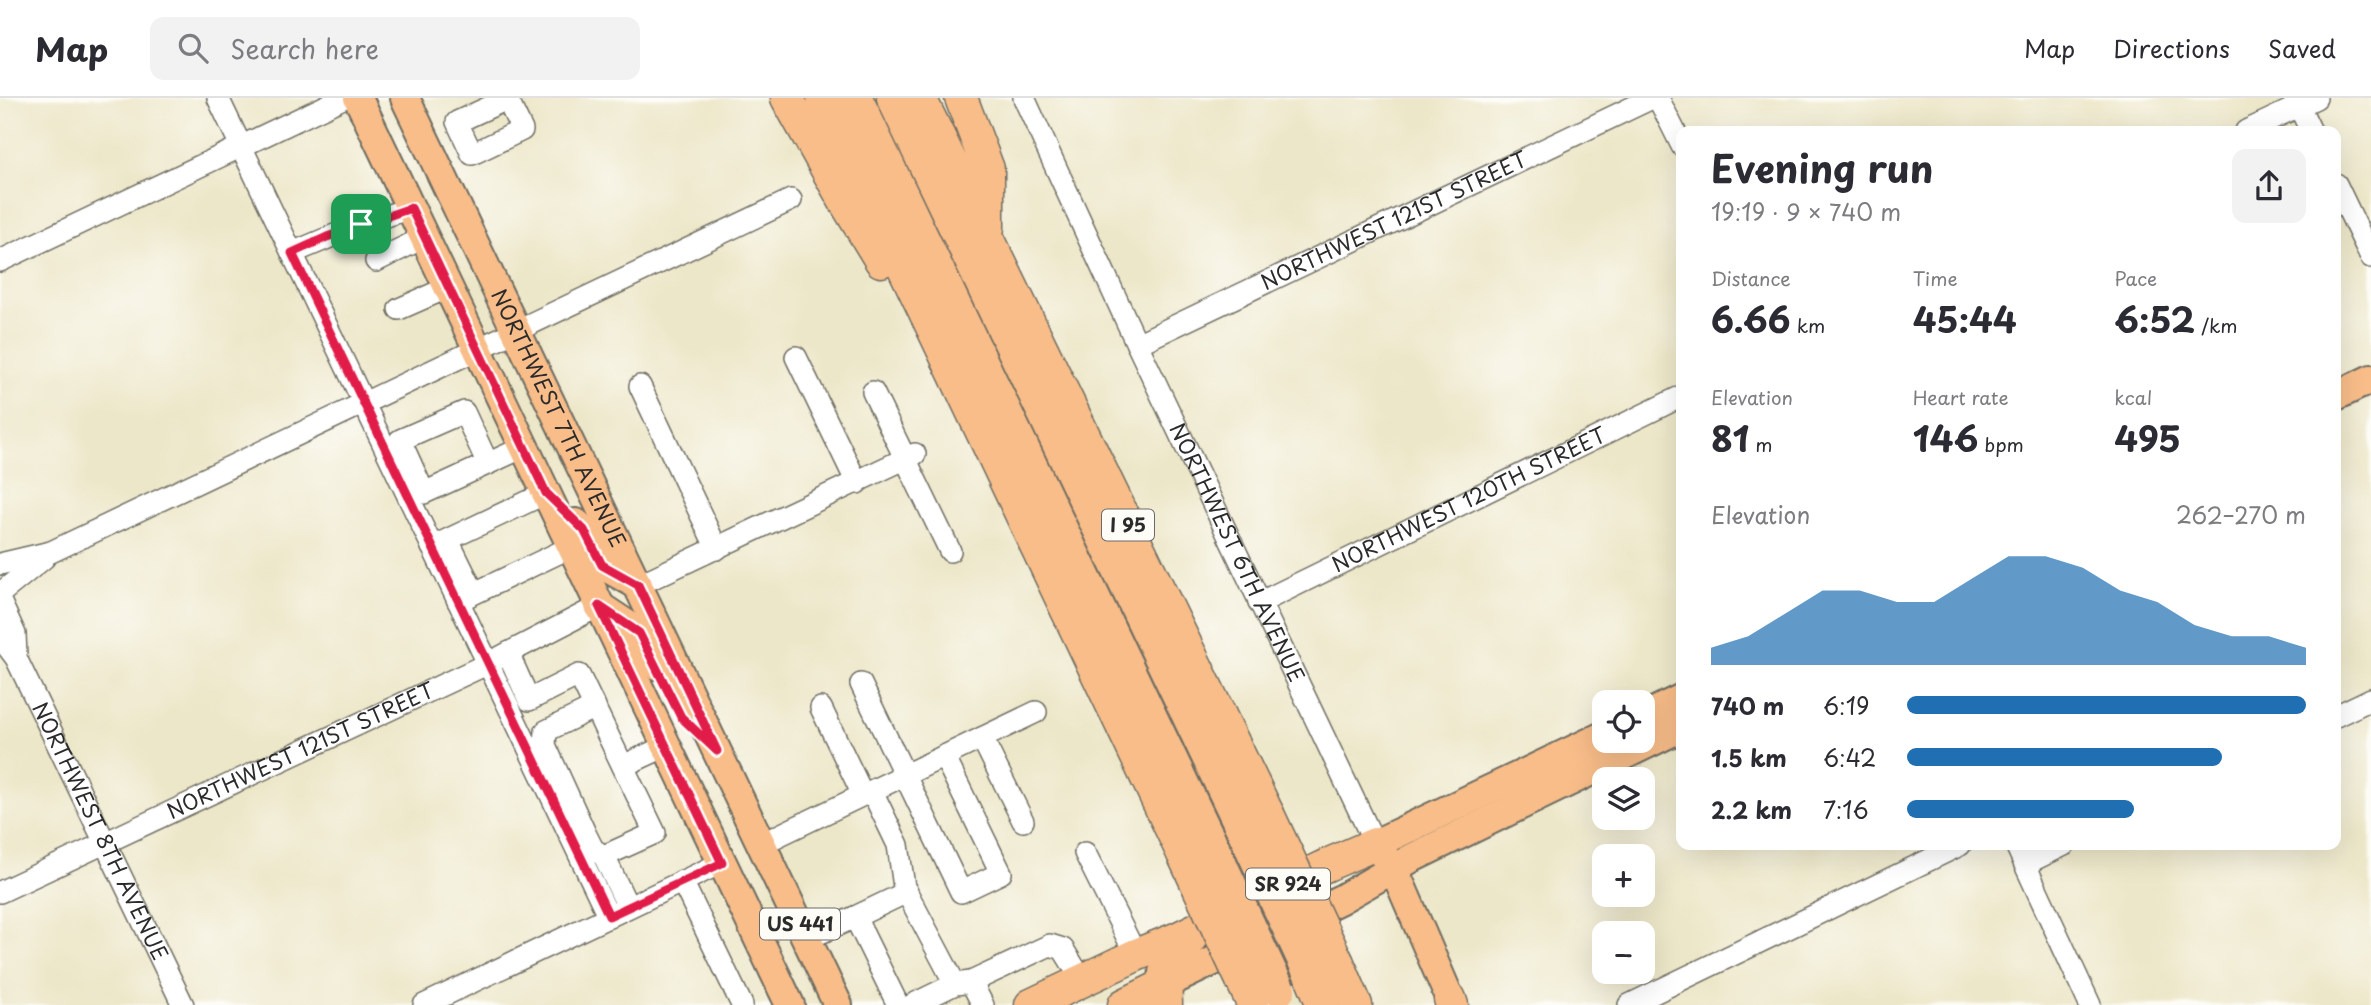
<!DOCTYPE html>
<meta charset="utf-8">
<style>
body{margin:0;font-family:"Playpen Sans",sans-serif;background:#f2f2f3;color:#2b2b33;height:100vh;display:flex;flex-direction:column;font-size:26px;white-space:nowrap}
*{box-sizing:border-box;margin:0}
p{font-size:23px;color:#7c7c81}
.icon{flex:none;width:38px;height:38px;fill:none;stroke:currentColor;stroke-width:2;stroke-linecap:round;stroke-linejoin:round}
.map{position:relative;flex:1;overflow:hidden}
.sheet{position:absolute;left:1676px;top:28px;width:665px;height:724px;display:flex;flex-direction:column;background:#fff;border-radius:14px;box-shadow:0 7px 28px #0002}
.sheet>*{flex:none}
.tools{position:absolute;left:1592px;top:592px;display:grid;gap:14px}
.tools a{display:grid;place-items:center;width:63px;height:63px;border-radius:14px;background:#fff;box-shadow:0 7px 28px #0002;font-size:35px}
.pin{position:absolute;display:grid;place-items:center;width:60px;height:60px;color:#fff;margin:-30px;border-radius:14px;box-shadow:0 4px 10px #0006}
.round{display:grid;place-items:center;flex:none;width:74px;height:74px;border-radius:14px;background:#f2f2f3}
.summary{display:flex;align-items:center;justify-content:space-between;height:119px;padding:0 35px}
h1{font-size:38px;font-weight:700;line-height:52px}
.metrics{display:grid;grid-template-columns:repeat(3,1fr);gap:10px;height:119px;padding:7px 35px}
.metrics div{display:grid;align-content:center}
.metrics b{font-size:35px;font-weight:700}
.metrics small{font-size:19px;font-weight:400}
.metrics p{font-size:19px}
.chart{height:196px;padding:14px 35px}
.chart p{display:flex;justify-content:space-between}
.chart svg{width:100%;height:126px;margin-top:7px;fill:#1f6fb2;opacity:.7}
ul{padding:0 35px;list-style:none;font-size:23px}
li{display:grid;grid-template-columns:112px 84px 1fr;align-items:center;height:52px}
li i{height:18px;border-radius:9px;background:#1f6fb2}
header{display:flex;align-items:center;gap:42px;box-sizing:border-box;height:98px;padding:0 35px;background:#fff;border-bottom:2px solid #e1e1e2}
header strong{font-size:33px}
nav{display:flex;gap:38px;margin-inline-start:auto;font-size:24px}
.search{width:490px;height:63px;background:#f2f2f3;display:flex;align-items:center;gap:18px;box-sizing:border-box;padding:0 24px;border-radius:14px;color:#7c7c81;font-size:26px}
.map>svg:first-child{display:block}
</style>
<header>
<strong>Map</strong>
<div class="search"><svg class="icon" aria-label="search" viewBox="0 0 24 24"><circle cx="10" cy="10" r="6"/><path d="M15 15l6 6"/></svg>Search here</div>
<nav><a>Map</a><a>Directions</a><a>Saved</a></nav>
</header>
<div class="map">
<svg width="2371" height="907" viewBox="0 0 2371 907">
<rect width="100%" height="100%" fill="#fdfcf7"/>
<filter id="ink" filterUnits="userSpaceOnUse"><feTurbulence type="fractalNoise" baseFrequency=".0143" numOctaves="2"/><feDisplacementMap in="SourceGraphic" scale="14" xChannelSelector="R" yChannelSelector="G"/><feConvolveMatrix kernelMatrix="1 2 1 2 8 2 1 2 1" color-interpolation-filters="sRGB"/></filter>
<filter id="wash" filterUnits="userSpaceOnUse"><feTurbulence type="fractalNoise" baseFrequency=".00686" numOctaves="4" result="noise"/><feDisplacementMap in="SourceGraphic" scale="28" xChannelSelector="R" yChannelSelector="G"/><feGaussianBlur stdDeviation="1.57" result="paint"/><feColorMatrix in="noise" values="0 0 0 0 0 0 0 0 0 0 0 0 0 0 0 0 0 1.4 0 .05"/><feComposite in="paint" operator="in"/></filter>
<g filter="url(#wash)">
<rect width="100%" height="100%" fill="#ede7c9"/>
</g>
<g filter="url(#ink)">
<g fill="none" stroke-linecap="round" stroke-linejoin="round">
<defs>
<g id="minor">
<path d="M 218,0 L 609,819"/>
<path d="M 506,0 L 507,1 L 522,32 L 472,56 L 457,24 L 507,1"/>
<path id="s1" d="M 1024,0 L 1137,246 L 1375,746"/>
<path d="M 1658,0 L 1682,48"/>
<path d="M 2295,0 L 2311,33"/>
<path d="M 2246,33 L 2316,0"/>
<path d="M 2336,86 L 2371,159"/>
<path d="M 292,155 L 361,126 L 411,110"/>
<path d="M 0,163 L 343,0"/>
<path d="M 376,163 L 425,139"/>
<path d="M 399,211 L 449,189"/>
<path id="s2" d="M 1137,246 L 1652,0"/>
<path d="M 796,259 L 857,385"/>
<path d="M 640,288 L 717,451"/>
<path d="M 873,294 L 950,453"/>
<path d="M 488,366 L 464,314 L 400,342 L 424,395 L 524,349"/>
<path d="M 448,442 L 474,495"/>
<path d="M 432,449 L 546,395"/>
<path d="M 0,466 L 51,454 L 791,102"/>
<path d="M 638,487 L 915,356"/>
<path d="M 2,494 L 44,460"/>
<path d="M 0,503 L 15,536 L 16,558"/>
<path d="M 458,503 L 571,449"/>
<path id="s3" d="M 1259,505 L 1682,298"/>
<path id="s4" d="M 0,539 L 16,560 L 183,907"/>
<path d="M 508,555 L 529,602 L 579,577 L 655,735 L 604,758 L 628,809"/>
<path d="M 861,586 L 961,794 L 1001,775 L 944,658"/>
<path d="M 595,609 L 546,633 L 545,647 L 586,737 L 593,751 L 604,758"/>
<path d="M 821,610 L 863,697"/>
<path d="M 2336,618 L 2371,601"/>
<path d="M 982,640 L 1023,723"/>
<path d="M 623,668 L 666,648"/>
<path d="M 872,693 L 898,747 L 904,789 L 955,886"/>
<path d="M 761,746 L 1036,614"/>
<path d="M 2016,747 L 2090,907"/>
<path d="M 1085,755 L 1136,857"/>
<path d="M 2025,766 L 2064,747"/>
<path d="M 682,783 L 742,907"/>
<path id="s5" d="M 0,794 L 487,566 L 599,508"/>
<path d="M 855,819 L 907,794"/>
<path d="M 807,841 L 855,819 L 898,907"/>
<path d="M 971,884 L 1050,847 L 1063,851 L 1082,882"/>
<path d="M 424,907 L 721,765"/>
<path d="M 912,907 L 955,886 L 971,884 L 983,907"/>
<path d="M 1629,907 L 1960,747"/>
</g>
<g id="major">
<path d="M 358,0 L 790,907"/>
<path id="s6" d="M 405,0 L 838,907"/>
<path d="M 2336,298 L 2371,281"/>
<path d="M 576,425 L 584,432 L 602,467 L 638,487"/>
<path d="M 599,508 L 640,535 L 656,567"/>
<path d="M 1643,619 L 1682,600"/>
<path d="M 1164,887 L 1341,801 L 1412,760 L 1682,629"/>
<path d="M 1450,901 L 1394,771 L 1375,746 L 1605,637"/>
</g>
<path id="highway" d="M 787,0 L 844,102 L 881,163
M 823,0 L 1183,756
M 856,0 L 1210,743
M 893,0 L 1241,728
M 920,0 L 1268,716
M 961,0 L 988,71 L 988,130
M 1338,865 L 1356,907
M 1311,878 L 1323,907
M 1450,901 L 1452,907
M 1031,907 L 1136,857 L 1178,840 L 1327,767 L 1375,746
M 1124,907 L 1164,887
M 1166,907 L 1165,875 L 1196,834"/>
</defs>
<!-- minor casing -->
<use href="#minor" stroke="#6f6d62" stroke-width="24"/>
<!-- major casing -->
<use href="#major" stroke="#6f6d62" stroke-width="32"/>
<!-- highway casing -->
<use href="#highway" stroke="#6f6d62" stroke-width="35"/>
<!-- minor -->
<use href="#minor" stroke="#fff" stroke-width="21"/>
<!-- major -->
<use href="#major" stroke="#f8bd89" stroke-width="28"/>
<!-- highway -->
<use href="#highway" stroke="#f8bd89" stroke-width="32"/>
<defs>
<path id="highway-bridge" d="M 1268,716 L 1338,865
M 1241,728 L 1311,878
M 1210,743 L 1279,892
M 1183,756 L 1253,906"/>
</defs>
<!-- highway-bridge casing -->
<use href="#highway-bridge" stroke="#6f6d62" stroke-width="35" stroke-linecap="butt"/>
<!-- highway-bridge -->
<use href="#highway-bridge" stroke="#f8bd89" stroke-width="32"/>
</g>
</g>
<g fill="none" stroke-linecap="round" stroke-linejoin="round" filter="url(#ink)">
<defs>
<path id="route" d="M 411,110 L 546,395 L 584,432 L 602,467 L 638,487 L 717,653 L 681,619 L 639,535 L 599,508 L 722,765 L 609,818 L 292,155 L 327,139 Z"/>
</defs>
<!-- route casing -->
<use href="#route" stroke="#fff" stroke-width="14"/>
<!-- route -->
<use href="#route" stroke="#e11d48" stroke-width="9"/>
</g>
<g text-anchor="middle" stroke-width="7" stroke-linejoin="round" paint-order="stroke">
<!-- shield labels -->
<g fill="#fdfcf7" stroke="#6a6a68" stroke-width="2">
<rect x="1102" y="411.5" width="52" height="31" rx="5"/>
<rect x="1246" y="770.5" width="84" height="31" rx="5"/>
<rect x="760" y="810.5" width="80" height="31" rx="5"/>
</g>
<g font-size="19" font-weight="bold" fill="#2b2b2b">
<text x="1128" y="434">I 95</text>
<text x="1288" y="793">SR 924</text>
<text x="800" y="833">US 441</text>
</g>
<!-- street labels -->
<g font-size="21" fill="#2b2b2b" stroke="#fdfcf7">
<text dy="7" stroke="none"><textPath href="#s2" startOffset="285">NORTHWEST 121ST STREET</textPath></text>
<text dy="7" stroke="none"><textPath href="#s6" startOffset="355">NORTHWEST 7TH AVENUE</textPath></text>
<text dy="7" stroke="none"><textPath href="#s3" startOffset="234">NORTHWEST 120TH STREET</textPath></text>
<text dy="7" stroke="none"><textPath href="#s1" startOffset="502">NORTHWEST 6TH AVENUE</textPath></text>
<text dy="7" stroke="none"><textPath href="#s5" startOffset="332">NORTHWEST 121ST STREET</textPath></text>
<text dy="7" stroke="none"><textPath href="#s4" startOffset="219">NORTHWEST 8TH AVENUE</textPath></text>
</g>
</g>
</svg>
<div class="tools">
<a><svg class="icon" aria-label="locate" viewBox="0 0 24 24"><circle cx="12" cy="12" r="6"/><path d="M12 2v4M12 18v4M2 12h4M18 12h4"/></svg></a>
<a><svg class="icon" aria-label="layers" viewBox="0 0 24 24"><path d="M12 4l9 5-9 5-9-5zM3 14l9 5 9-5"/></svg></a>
<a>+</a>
<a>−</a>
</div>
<div class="pin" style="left:361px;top:126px;background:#1e9e55"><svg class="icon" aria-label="arrive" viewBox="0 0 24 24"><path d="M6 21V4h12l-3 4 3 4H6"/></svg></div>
<section class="sheet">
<div class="summary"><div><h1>Evening run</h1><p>19:19 · 9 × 740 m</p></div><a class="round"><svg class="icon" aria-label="share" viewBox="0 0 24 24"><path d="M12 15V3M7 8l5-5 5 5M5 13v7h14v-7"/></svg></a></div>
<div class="metrics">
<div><p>Distance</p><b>6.66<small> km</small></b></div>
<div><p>Time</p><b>45:44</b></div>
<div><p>Pace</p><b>6:52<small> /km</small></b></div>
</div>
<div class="metrics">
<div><p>Elevation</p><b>81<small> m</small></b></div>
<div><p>Heart rate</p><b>146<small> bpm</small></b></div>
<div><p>kcal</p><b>495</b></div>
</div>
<div class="chart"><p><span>Elevation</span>262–270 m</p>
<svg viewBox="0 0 160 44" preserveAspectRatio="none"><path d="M0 44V38L10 34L20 26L30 18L40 18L50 22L60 22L70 14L80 6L90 6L100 10L110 18L120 22L130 30L140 34L150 34L160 38V44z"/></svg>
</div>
<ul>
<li><b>740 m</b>6:19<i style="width:100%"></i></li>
<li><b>1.5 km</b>6:42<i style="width:79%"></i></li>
<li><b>2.2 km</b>7:16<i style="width:57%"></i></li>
</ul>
</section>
</div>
